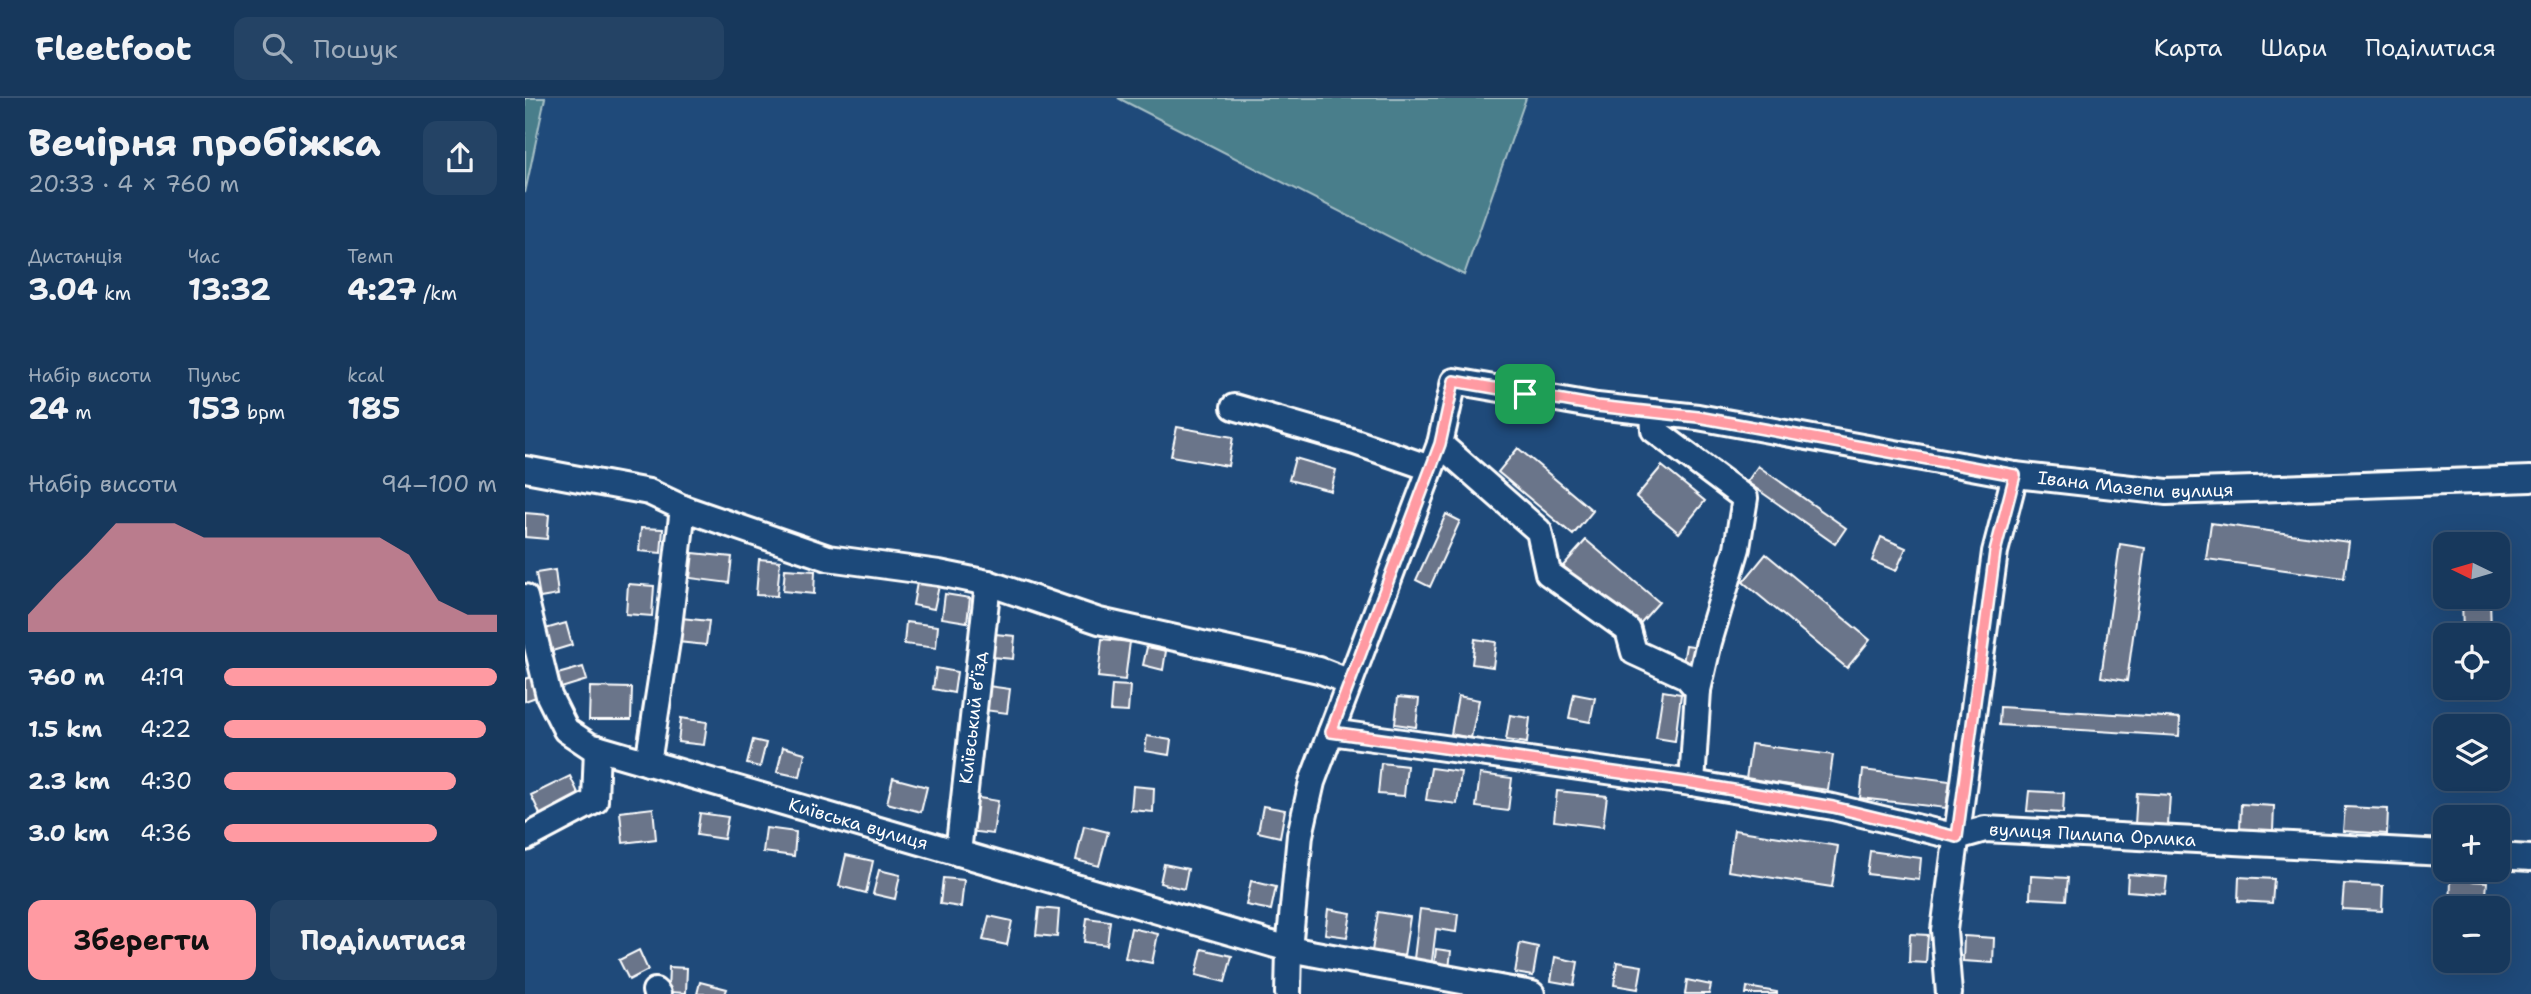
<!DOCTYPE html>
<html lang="uk">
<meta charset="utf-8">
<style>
body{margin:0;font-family:"Shantell Sans",sans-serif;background:#244365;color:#f1f3f6;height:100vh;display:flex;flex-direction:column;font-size:26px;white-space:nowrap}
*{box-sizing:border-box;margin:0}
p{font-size:23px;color:#9eacbb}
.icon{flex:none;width:38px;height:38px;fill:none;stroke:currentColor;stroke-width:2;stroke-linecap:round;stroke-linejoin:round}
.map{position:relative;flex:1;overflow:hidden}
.side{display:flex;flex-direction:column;background:#17385c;width:525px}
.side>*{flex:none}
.needle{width:46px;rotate:275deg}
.fabs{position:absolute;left:1908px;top:434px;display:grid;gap:14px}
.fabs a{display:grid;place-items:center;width:77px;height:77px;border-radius:14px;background:#17385c;box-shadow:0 7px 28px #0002,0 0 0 2px #365272;font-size:35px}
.pin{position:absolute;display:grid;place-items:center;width:60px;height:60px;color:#fff;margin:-30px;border-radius:14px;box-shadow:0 4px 10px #0006}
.round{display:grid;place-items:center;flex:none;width:74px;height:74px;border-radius:14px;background:#244365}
.headline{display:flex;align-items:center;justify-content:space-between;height:119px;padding:0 28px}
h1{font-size:38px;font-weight:700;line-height:52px}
.stats{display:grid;grid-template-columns:repeat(3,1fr);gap:10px;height:119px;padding:7px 28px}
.stats div{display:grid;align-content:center}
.stats b{font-size:30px;font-weight:700}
.stats small{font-size:19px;font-weight:400}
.stats p{font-size:19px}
.chart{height:196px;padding:14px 28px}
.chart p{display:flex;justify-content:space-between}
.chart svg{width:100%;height:126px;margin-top:7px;fill:#ff9aa2;opacity:.7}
.primary-button{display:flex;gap:14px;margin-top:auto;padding:14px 28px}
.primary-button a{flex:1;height:80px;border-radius:14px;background:#ff9aa2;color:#111;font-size:28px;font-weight:700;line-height:80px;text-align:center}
.primary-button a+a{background:#244365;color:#f1f3f6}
ul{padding:0 28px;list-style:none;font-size:23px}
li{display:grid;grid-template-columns:112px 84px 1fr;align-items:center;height:52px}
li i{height:18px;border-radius:9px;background:#ff9aa2}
header{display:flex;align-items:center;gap:42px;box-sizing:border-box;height:98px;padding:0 35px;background:#17385c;border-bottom:2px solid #365272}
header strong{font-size:33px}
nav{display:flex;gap:38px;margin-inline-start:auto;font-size:24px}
.search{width:490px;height:63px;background:#244365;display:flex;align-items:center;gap:18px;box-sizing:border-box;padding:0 24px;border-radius:14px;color:#9eacbb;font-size:26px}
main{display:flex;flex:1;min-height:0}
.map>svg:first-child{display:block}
</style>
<header>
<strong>Fleetfoot</strong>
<div class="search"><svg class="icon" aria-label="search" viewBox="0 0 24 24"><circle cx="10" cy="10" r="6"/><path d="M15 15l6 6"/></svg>Пошук</div>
<nav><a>Карта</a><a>Шари</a><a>Поділитися</a></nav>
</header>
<main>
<section class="side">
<div class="headline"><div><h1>Вечірня пробіжка</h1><p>20:33 · 4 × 760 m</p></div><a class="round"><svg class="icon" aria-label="share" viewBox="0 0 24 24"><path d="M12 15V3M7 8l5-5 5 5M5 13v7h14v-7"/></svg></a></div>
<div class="stats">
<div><p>Дистанція</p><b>3.04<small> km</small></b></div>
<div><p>Час</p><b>13:32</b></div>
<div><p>Темп</p><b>4:27<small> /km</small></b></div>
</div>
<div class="stats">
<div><p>Набір висоти</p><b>24<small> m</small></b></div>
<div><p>Пульс</p><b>153<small> bpm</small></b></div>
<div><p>kcal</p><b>185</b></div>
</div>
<div class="chart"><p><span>Набір висоти</span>94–100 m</p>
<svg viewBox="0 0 160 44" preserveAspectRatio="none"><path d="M0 44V38L10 27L20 17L30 6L40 6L50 6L60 11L70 11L80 11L90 11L100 11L110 11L120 11L130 17L140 33L150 38L160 38V44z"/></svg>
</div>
<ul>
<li><b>760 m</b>4:19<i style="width:100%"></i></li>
<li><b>1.5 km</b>4:22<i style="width:96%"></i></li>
<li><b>2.3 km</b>4:30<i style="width:85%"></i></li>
<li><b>3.0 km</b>4:36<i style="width:78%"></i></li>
</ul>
<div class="primary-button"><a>Зберегти</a><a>Поділитися</a></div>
</section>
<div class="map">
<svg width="2006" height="896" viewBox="0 0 2006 896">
<rect width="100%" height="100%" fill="#1f4a7a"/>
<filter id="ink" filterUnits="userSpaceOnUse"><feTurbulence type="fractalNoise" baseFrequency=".0143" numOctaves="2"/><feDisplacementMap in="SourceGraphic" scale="14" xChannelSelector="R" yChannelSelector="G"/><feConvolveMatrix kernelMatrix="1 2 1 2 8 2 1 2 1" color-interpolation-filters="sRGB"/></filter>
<g filter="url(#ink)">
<!-- green -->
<path fill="#4a7e8b" stroke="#a4bec5" stroke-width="2" d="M 0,0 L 20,0 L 0,95 Z
M 593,0 L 1001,0 L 939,177 Z"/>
<!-- building -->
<path fill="#6b758a" stroke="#fff" stroke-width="2" d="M 652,329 L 708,339 L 703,368 L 646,358 Z
M 993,350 L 1068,413 L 1048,437 L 973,374 Z
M 770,360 L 811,372 L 806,393 L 764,382 Z
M 1137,368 L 1180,403 L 1154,435 L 1111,399 Z
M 1233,368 L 1321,430 L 1310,446 L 1222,384 Z
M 0,415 L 24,417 L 22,441 L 0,439 Z
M 921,416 L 935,423 L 905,489 L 891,482 Z
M 1686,425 L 1824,444 L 1819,480 L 1681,461 Z
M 116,430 L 138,431 L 136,455 L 114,453 Z
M 1356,439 L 1381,450 L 1371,473 L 1347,463 Z
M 1061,442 L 1134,504 L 1111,530 L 1038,468 Z
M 1595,446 L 1620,450 L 1602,583 L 1576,579 Z
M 168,455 L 207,459 L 204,485 L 165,480 Z
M 1241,456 L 1345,542 L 1322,570 L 1218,484 Z
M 234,461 L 255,463 L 252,498 L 231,497 Z
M 260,471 L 290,473 L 289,496 L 258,493 Z
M 30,472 L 33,497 L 15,500 L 11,475 Z
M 393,479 L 415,483 L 409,511 L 388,507 Z
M 103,486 L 129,488 L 127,518 L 101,516 Z
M 420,496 L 445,500 L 442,524 L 417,520 Z
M 1937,499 L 1965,499 L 1966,537 L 1938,537 Z
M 156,520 L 184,523 L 181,547 L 153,544 Z
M 381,524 L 413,528 L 411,550 L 379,546 Z
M 41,525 L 47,547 L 24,554 L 17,532 Z
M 470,536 L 490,538 L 488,561 L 467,559 Z
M 577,541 L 605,544 L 600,582 L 573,579 Z
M 950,541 L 971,544 L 968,569 L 947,566 Z
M 1161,547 L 1175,549 L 1172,567 L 1158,565 Z
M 622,549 L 641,553 L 638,572 L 618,567 Z
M 58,569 L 62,582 L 33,591 L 29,577 Z
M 411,570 L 432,574 L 429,595 L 408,591 Z
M 6,579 L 14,598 L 0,603 L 0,581 Z
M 587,587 L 605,588 L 603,614 L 585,613 Z
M 463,588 L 485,591 L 482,615 L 459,612 Z
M 65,589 L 107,590 L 106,622 L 64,622 Z
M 1138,593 L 1156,596 L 1150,643 L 1131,640 Z
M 1049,596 L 1070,600 L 1065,624 L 1044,620 Z
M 933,598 L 954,602 L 946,640 L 926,636 Z
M 873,599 L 894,601 L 891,629 L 870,626 Z
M 1475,609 L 1655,620 L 1654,638 L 1474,627 Z
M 985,617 L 1005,620 L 1002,645 L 981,642 Z
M 156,620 L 182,624 L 179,647 L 153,644 Z
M 622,638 L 646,642 L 644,657 L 620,653 Z
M 228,642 L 241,645 L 235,669 L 222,666 Z
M 1226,646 L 1308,657 L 1303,692 L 1221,681 Z
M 258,649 L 280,655 L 275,679 L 252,674 Z
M 856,665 L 882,668 L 879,698 L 853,696 Z
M 906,670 L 936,674 L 932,706 L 901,702 Z
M 1338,672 L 1425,683 L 1421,710 L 1335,700 Z
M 955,676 L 987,680 L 983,713 L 951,709 Z
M 45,678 L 55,699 L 16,718 L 6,697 Z
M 368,680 L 402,689 L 396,714 L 362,705 Z
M 608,688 L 629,690 L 628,714 L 606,712 Z
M 1032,693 L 1082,698 L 1078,729 L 1029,723 Z
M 1504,693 L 1539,695 L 1538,715 L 1502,713 Z
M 1612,695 L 1645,697 L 1643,728 L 1610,726 Z
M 448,699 L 473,703 L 468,736 L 443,733 Z
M 1716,706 L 1749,708 L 1748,733 L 1715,732 Z
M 738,708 L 760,712 L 755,739 L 733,734 Z
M 1820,709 L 1863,711 L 1862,736 L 1818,733 Z
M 128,710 L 131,741 L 98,745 L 95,714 Z
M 175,715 L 203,719 L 199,741 L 172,737 Z
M 559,728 L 583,734 L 574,768 L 551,762 Z
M 241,730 L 271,734 L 269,758 L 238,754 Z
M 1209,732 L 1313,748 L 1307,789 L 1203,773 Z
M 1345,753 L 1396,760 L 1394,782 L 1342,776 Z
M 321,757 L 348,763 L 341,795 L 314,788 Z
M 639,766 L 663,771 L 659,791 L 635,785 Z
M 354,772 L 375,777 L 370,801 L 348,796 Z
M 1603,776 L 1642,779 L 1640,796 L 1602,793 Z
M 1506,778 L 1543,780 L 1541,802 L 1505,800 Z
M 1714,779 L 1749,781 L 1747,805 L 1713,803 Z
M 418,780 L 439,782 L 436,809 L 415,806 Z
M 1926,782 L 1962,784 L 1960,810 L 1925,810 Z
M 726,783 L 751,789 L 746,812 L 721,807 Z
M 1819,786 L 1858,788 L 1857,813 L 1817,811 Z
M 514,810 L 534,812 L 532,839 L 511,837 Z
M 803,811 L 826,815 L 822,839 L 800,836 Z
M 895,811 L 933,816 L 931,834 L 911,831 L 906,871 L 888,869 Z
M 853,814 L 885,819 L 879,858 L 847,853 Z
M 464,818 L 487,823 L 482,847 L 458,842 Z
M 562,820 L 585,823 L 582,847 L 559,844 Z
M 606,830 L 633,836 L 627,865 L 600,860 Z
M 1385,836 L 1403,837 L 1401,865 L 1384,864 Z
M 1439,838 L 1469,840 L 1468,865 L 1438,863 Z
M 995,845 L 1013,849 L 1008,878 L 990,875 Z
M 677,851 L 707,858 L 700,884 L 671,877 Z
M 911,851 L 926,853 L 924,871 L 909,869 Z
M 114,852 L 123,872 L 104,882 L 94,862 Z
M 1030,859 L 1053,864 L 1049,887 L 1026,883 Z
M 1092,864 L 1117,868 L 1113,891 L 1089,887 Z
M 144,869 L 162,870 L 161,895 L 143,894 Z
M 1162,882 L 1186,887 L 1184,896 L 1160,896 Z
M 175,884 L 202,891 L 200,896 L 172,896 Z
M 1222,889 L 1252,894 L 1252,896 L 1221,896 Z"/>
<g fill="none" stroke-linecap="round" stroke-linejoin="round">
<defs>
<g id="minor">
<path d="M 709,309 L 830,344 L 905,370"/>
<path d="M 1128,314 L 1129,332 L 1220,400 L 1212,450 L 1184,544 L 1173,592"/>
<path d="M 915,346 L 1014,433 L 1023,475 L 1103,532 L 1109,554 L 1161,578 L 1173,592 L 1167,685"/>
<path d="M 0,371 L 124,394 L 158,410 L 303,460 L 414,475 L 463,485 L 574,523 L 794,572 L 825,584"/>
<path id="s1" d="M 0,499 L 24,598 L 41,632 L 65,648 L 764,851 L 1007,896"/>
<path id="s2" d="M 806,634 L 1167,685 L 1308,709 L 1432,739 L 1460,731 L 1920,755"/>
<path d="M 123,665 L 143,537 L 158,410"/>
<path d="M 0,740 L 70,703 L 72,650"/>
<path id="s3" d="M 433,755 L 463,485"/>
<path d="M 1972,758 L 2006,760"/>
<path d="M 130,893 L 133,896"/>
<path id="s4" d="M 763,896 L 764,851 L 775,737 L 787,684 L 915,346 L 929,283 L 1072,308 L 1173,319 L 1490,377 L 1642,394 L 2006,381"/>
<path d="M 1424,896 L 1419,832 L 1470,454 L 1490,377"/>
</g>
</defs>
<!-- minor casing -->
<use href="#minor" stroke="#fff" stroke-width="30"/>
<!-- minor -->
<use href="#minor" stroke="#1f4a7a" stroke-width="24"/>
</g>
</g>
<g fill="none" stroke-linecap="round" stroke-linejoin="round" filter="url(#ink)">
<defs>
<path id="route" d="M 929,283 L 1072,308 L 1173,319 L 1490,377 L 1470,454 L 1432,739 L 1308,709 L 1167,685 L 806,634 L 915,346 Z"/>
</defs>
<!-- route casing -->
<use href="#route" stroke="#fff" stroke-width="14"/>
<!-- route -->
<use href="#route" stroke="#ff9aa2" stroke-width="9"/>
</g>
<g text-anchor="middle" stroke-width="5" stroke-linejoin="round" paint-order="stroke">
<!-- street labels -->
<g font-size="18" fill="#fff" stroke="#1f4a7a">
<text dy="6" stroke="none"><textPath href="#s4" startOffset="1330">Івана Мазепи вулиця</textPath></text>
<text dy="6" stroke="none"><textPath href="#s3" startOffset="136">Київський в’їзд</textPath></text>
<text dy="6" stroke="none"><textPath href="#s1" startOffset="448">Київська вулиця</textPath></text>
<text dy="6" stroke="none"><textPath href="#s2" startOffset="772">вулиця Пилипа Орлика</textPath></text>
</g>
</g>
</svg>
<div class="fabs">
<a><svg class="needle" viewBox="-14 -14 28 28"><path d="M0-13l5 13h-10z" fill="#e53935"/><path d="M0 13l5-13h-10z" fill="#9eacbb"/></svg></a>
<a><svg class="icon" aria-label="locate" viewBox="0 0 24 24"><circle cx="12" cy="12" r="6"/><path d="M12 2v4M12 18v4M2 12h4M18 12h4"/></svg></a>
<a><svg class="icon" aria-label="layers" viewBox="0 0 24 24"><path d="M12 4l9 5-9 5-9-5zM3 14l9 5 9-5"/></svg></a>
<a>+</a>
<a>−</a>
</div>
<div class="pin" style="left:1000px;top:296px;background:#1e9e55"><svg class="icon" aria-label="arrive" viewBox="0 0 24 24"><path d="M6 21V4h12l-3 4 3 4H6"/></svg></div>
</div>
</main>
